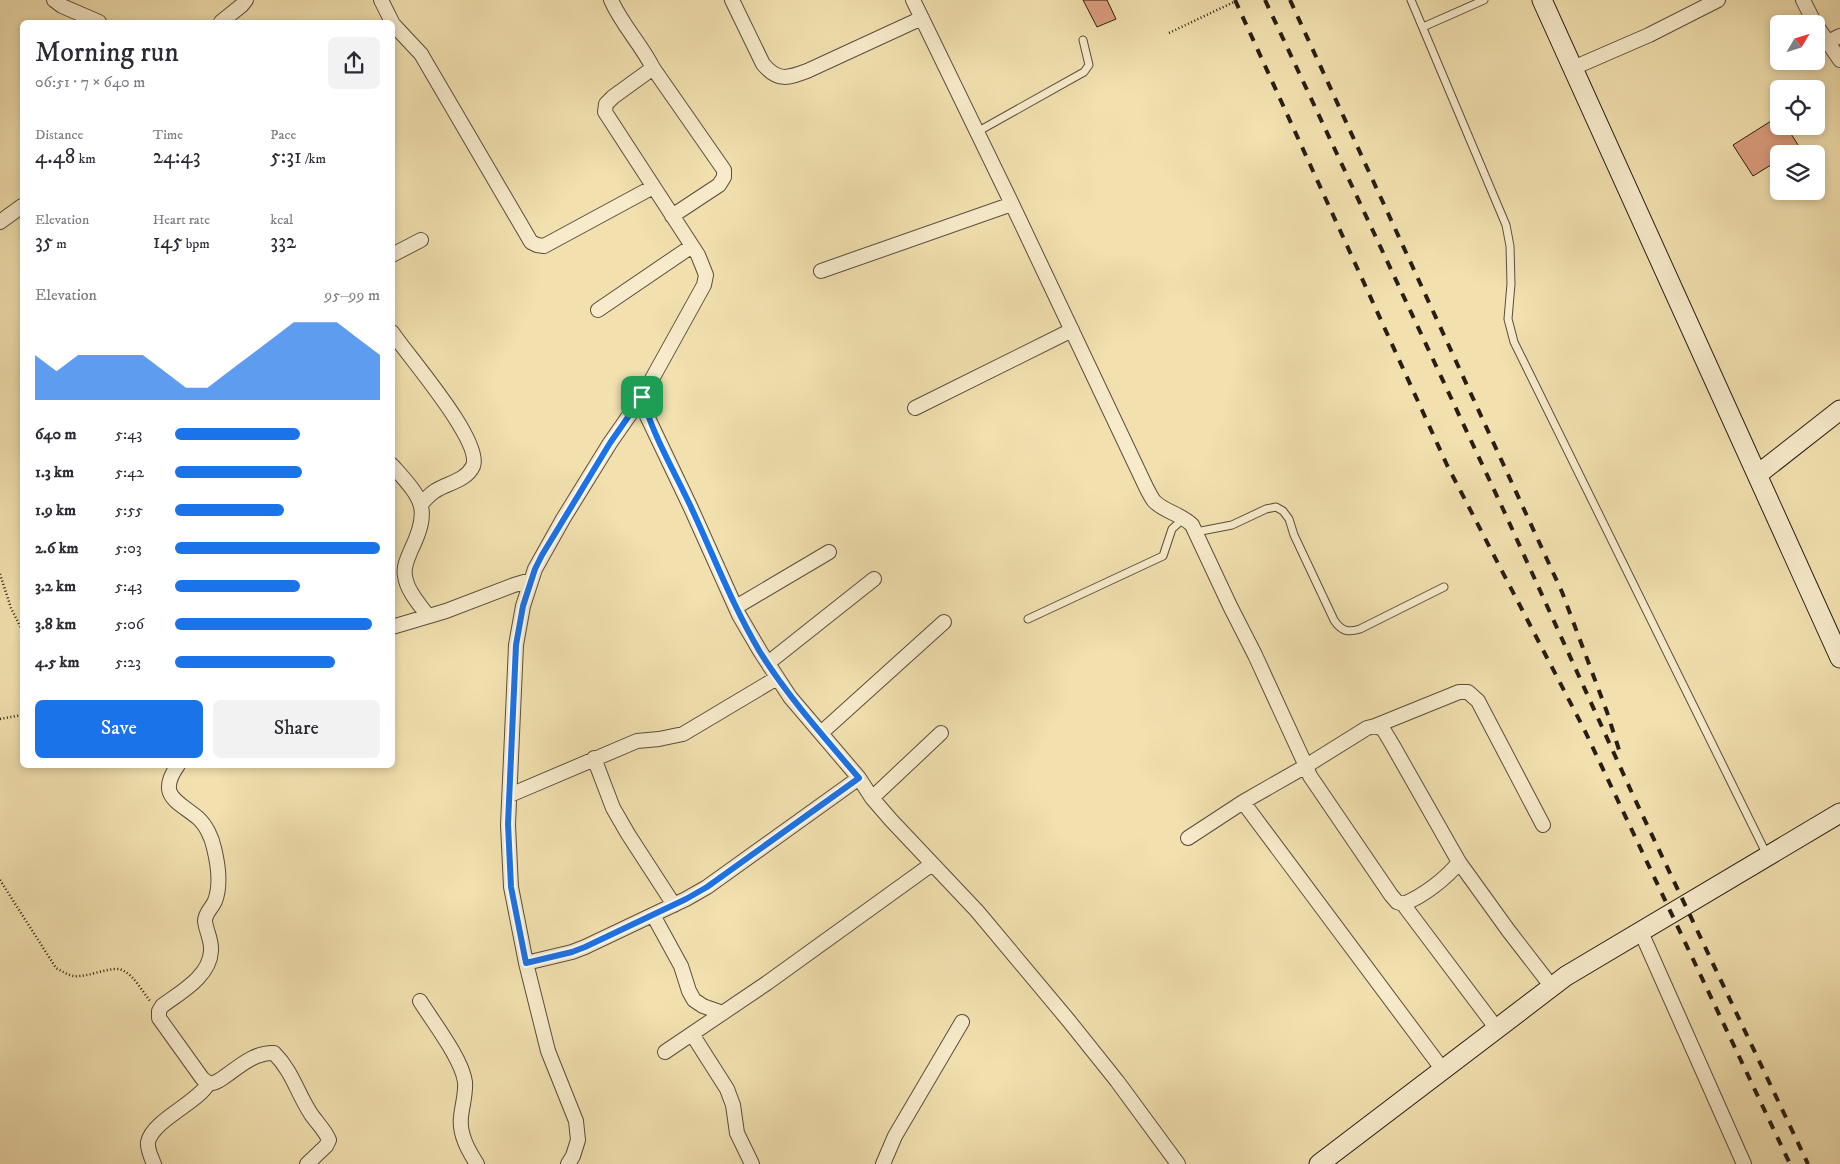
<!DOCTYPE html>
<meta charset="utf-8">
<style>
body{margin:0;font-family:"IM FELL DW Pica",serif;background:#f2f2f3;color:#2b2b33;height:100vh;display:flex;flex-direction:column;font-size:19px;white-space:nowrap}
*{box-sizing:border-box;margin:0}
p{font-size:16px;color:#7c7c81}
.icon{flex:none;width:28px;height:28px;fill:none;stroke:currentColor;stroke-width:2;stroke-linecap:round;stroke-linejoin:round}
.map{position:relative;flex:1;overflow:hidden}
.sheet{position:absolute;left:20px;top:20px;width:375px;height:748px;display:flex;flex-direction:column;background:#fff;border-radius:8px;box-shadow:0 2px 8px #0003}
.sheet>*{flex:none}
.needle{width:32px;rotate:52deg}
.tools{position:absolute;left:1770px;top:15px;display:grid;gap:10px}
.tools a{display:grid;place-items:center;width:55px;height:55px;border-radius:8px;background:#fff;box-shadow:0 2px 8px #0003;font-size:25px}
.pin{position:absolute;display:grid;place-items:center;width:42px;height:42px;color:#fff;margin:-21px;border-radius:10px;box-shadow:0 2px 8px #0006}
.round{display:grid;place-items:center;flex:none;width:52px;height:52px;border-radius:8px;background:#f2f2f3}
.headline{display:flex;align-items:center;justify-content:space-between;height:85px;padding:0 15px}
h1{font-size:28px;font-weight:600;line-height:38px}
.metrics{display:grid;grid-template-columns:repeat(3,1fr);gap:8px;height:85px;padding:5px 15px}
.metrics div{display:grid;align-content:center}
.metrics b{font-size:21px;font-weight:600}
.metrics small{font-size:14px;font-weight:400}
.metrics p{font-size:14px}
.chart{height:140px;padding:10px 15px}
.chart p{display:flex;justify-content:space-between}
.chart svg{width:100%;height:90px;margin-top:5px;fill:#1a73e8;opacity:.7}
.action{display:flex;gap:10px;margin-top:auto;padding:10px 15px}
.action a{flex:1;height:58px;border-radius:8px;background:#1a73e8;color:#fff;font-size:20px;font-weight:600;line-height:58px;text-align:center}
.action a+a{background:#f2f2f3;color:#2b2b33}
ul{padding:0 15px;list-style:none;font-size:16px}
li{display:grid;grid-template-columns:80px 60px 1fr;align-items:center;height:38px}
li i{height:12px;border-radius:6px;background:#1a73e8}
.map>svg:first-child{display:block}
</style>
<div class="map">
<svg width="1840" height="1164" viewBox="0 0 1840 1164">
<rect width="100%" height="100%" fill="#f2e0af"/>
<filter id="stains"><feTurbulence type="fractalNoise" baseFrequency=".004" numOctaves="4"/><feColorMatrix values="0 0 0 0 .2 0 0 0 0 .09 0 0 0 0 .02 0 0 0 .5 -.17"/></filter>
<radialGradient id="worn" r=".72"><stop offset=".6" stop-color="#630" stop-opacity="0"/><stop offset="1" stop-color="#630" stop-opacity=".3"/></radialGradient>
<!-- building -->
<path fill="#dd9e7f" stroke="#281e15" d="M 1083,0 L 1107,0 L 1116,19 L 1097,27 Z
M 1779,116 L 1779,126 L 1786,126 L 1800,148 L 1790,154 L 1779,154 L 1779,160 L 1753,176 L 1733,145 Z"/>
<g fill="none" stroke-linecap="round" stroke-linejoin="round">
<defs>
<path id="lane" d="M 1411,0 L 1506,225 L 1510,246 L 1511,284 L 1508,319 L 1514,342 L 1767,855
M 1423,27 L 1484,0
M 977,132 L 1084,72 L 1089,65 L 1083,40
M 1196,532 L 1232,525 L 1266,509 L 1276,507 L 1283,511 L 1289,519 L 1294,535 L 1334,620 C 1341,631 1348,633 1360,629 L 1444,587
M 1028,619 L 1163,556 L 1172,529 L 1184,518"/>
<path id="street" d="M 54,0 L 62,6 L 99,22
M 381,0 L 392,22
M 611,0 C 622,25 641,44 653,68 L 613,97 L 606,104 L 605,112 L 698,255 L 706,275 L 704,285 L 642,397 L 647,416 L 690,506 L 739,615 L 760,651 L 790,697 L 859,778 L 872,798 L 891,820 L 977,911 L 1069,1021 L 1117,1081 L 1178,1164
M 732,0 L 763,64 C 778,82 788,78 807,71 L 922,18
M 913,0 L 1012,204 L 1146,487 C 1148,491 1151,497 1154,501 C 1163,511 1181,514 1192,525 L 1230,606 L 1255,655 L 1306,766 L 1243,802 L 1188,838
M 1803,0 L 1815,24
M 221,22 L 242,5 L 246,0
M 392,23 L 421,54 L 531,242 L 537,245 L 544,246 L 653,187
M 1816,25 L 1840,60
M 1828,42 L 1840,36
M 653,68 L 724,170 L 724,177 L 719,185 L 672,216
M 1573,68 L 1649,35 L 1718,0
M 0,222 L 22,206
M 392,255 L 421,240
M 821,271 L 1012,204
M 598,310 L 692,246
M 392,332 C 407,355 483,441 473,466 C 466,481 447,483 435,491 C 430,494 425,500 421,504
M 915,408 L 1072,330
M 392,465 C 421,498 432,507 411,550 C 408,558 403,567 405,576 C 407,591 420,605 428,616
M 736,607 L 829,552
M 392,627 L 446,611 L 514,585 L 531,580
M 768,663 L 874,579
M 1375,726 L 1383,729 L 1392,744 L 1459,862 C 1447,878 1422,897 1403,904 L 1397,902 L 1391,895 L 1310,776 L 1306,766 L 1367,728 Z
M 1375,726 L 1459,692 L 1468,692 L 1478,701 L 1543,825
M 821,733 L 944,622
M 594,758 L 613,808 L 628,834 L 674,905
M 178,765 C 156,796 178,801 198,818 C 206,825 212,838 214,848 C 218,864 221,885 215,901 C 212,908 205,913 205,921 C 206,931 212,940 211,951 C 210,976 181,992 162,1006 L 159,1011 L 159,1018 L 202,1078 C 205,1081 208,1084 213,1083 C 218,1082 223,1078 227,1075 C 241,1065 256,1052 274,1053 C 293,1072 297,1093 311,1114 C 317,1123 325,1130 329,1140 L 326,1146 L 307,1164
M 510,795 L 637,741 L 659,739 L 683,734 L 777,678
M 872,798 L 941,733
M 1243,802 L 1443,1070
M 1459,862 L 1508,930 L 1552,987
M 1403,904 L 1497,1029
M 653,915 L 681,966 L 689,991 L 694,1000 L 703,1006 L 723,1013
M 1641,932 L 1744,1164
M 526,963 L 572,952 L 585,947 L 686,899 L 707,887 L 859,778
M 420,1001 C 433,1022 462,1059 465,1082 C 466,1094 462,1106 461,1117 C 459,1134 468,1150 477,1164
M 692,1034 L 727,1089 L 733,1105 L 737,1133 L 752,1164
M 665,1052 L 767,983 L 932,864
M 154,1164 C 151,1157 147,1149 148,1142 C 153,1120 196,1104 209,1083
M 568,1164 L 573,1156 L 578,1140 L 576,1121 L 548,1051 L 526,963 L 511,887 L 508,825 L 516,645 L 523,606 L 535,569 L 563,519 L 610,443 L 642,397
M 883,1164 L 895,1136 L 962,1022"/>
<path id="secondary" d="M 1542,0 L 1840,658
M 1757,475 L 1840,410
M 1319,1164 L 1566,976 L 1840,813"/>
</defs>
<!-- lane casing -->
<use href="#lane" stroke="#5a4e3c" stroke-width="9"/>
<!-- street casing -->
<use href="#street" stroke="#5a4e3c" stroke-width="16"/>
<!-- secondary casing -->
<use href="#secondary" stroke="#281e15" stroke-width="21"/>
<!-- path -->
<path stroke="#281e15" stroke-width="2.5" stroke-dasharray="1 2.5" stroke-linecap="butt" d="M 0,574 L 11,608 L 22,630
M 0,719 L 22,715
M 0,880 L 56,968 C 62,971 67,975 74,976 C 88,978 114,964 124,971 C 135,977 142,991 150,1001"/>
<!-- lane -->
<use href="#lane" stroke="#f7ebcb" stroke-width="7"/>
<!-- street -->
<use href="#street" stroke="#f7ebcb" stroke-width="14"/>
<!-- secondary -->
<use href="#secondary" stroke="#f7ebcb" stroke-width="19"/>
<!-- rail -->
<path stroke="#281e15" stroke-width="4" stroke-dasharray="9 9" stroke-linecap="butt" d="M 1235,0 L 1447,465 L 1584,729 L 1790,1164
M 1265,0 L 1503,509 L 1632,793 L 1808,1164
M 1290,0 L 1562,592 L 1607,712 L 1620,753"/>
<!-- path-bridge -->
<path stroke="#281e15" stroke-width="2.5" stroke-dasharray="1 2.5" stroke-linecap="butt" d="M 1169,33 L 1238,0"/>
</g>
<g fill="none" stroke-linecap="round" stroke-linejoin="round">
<defs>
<path id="route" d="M 642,397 C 653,435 673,469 690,505 C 713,554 732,605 760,652 C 789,698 824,737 859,778 L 707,887 L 686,899 L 585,947 L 572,952 L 526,963 L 511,887 L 508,824 L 516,645 L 523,606 L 535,569 L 542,555 L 610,443 Z"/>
</defs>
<!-- route casing -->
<use href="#route" stroke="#fff" stroke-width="10"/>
<!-- route -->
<use href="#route" stroke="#1a73e8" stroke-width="6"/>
</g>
<rect width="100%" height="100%" filter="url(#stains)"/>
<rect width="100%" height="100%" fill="url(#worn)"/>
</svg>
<div class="tools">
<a><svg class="needle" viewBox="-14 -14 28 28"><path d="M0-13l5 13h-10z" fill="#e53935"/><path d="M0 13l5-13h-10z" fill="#7c7c81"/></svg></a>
<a><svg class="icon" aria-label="locate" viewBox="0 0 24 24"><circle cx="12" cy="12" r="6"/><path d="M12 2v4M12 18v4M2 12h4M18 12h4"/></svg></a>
<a><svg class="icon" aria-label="layers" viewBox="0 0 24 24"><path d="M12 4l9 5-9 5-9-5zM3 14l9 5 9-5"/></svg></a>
</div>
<div class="pin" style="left:642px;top:397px;background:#1e9e55"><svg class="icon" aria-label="arrive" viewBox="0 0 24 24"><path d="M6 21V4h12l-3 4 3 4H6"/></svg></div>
<section class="sheet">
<div class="headline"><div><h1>Morning run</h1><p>06:51 · 7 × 640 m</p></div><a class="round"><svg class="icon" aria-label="share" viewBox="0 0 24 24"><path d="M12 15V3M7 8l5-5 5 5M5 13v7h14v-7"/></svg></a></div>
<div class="metrics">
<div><p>Distance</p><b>4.48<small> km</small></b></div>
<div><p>Time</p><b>24:43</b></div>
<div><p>Pace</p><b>5:31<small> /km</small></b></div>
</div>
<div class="metrics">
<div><p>Elevation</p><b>35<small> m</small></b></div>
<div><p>Heart rate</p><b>145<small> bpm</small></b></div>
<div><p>kcal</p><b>332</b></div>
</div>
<div class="chart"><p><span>Elevation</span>95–99 m</p>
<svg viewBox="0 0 160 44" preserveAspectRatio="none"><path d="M0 44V22L10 30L20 22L30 22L40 22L50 22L60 30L70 38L80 38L90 30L100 22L110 14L120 6L130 6L140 6L150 14L160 22V44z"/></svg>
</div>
<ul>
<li><b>640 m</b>5:43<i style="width:61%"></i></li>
<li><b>1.3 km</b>5:42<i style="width:62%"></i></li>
<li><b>1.9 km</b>5:55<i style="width:53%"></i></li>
<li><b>2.6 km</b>5:03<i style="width:100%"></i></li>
<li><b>3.2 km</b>5:43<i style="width:61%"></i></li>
<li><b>3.8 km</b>5:06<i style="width:96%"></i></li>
<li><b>4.5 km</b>5:23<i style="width:78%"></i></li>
</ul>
<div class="action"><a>Save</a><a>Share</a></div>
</section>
</div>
